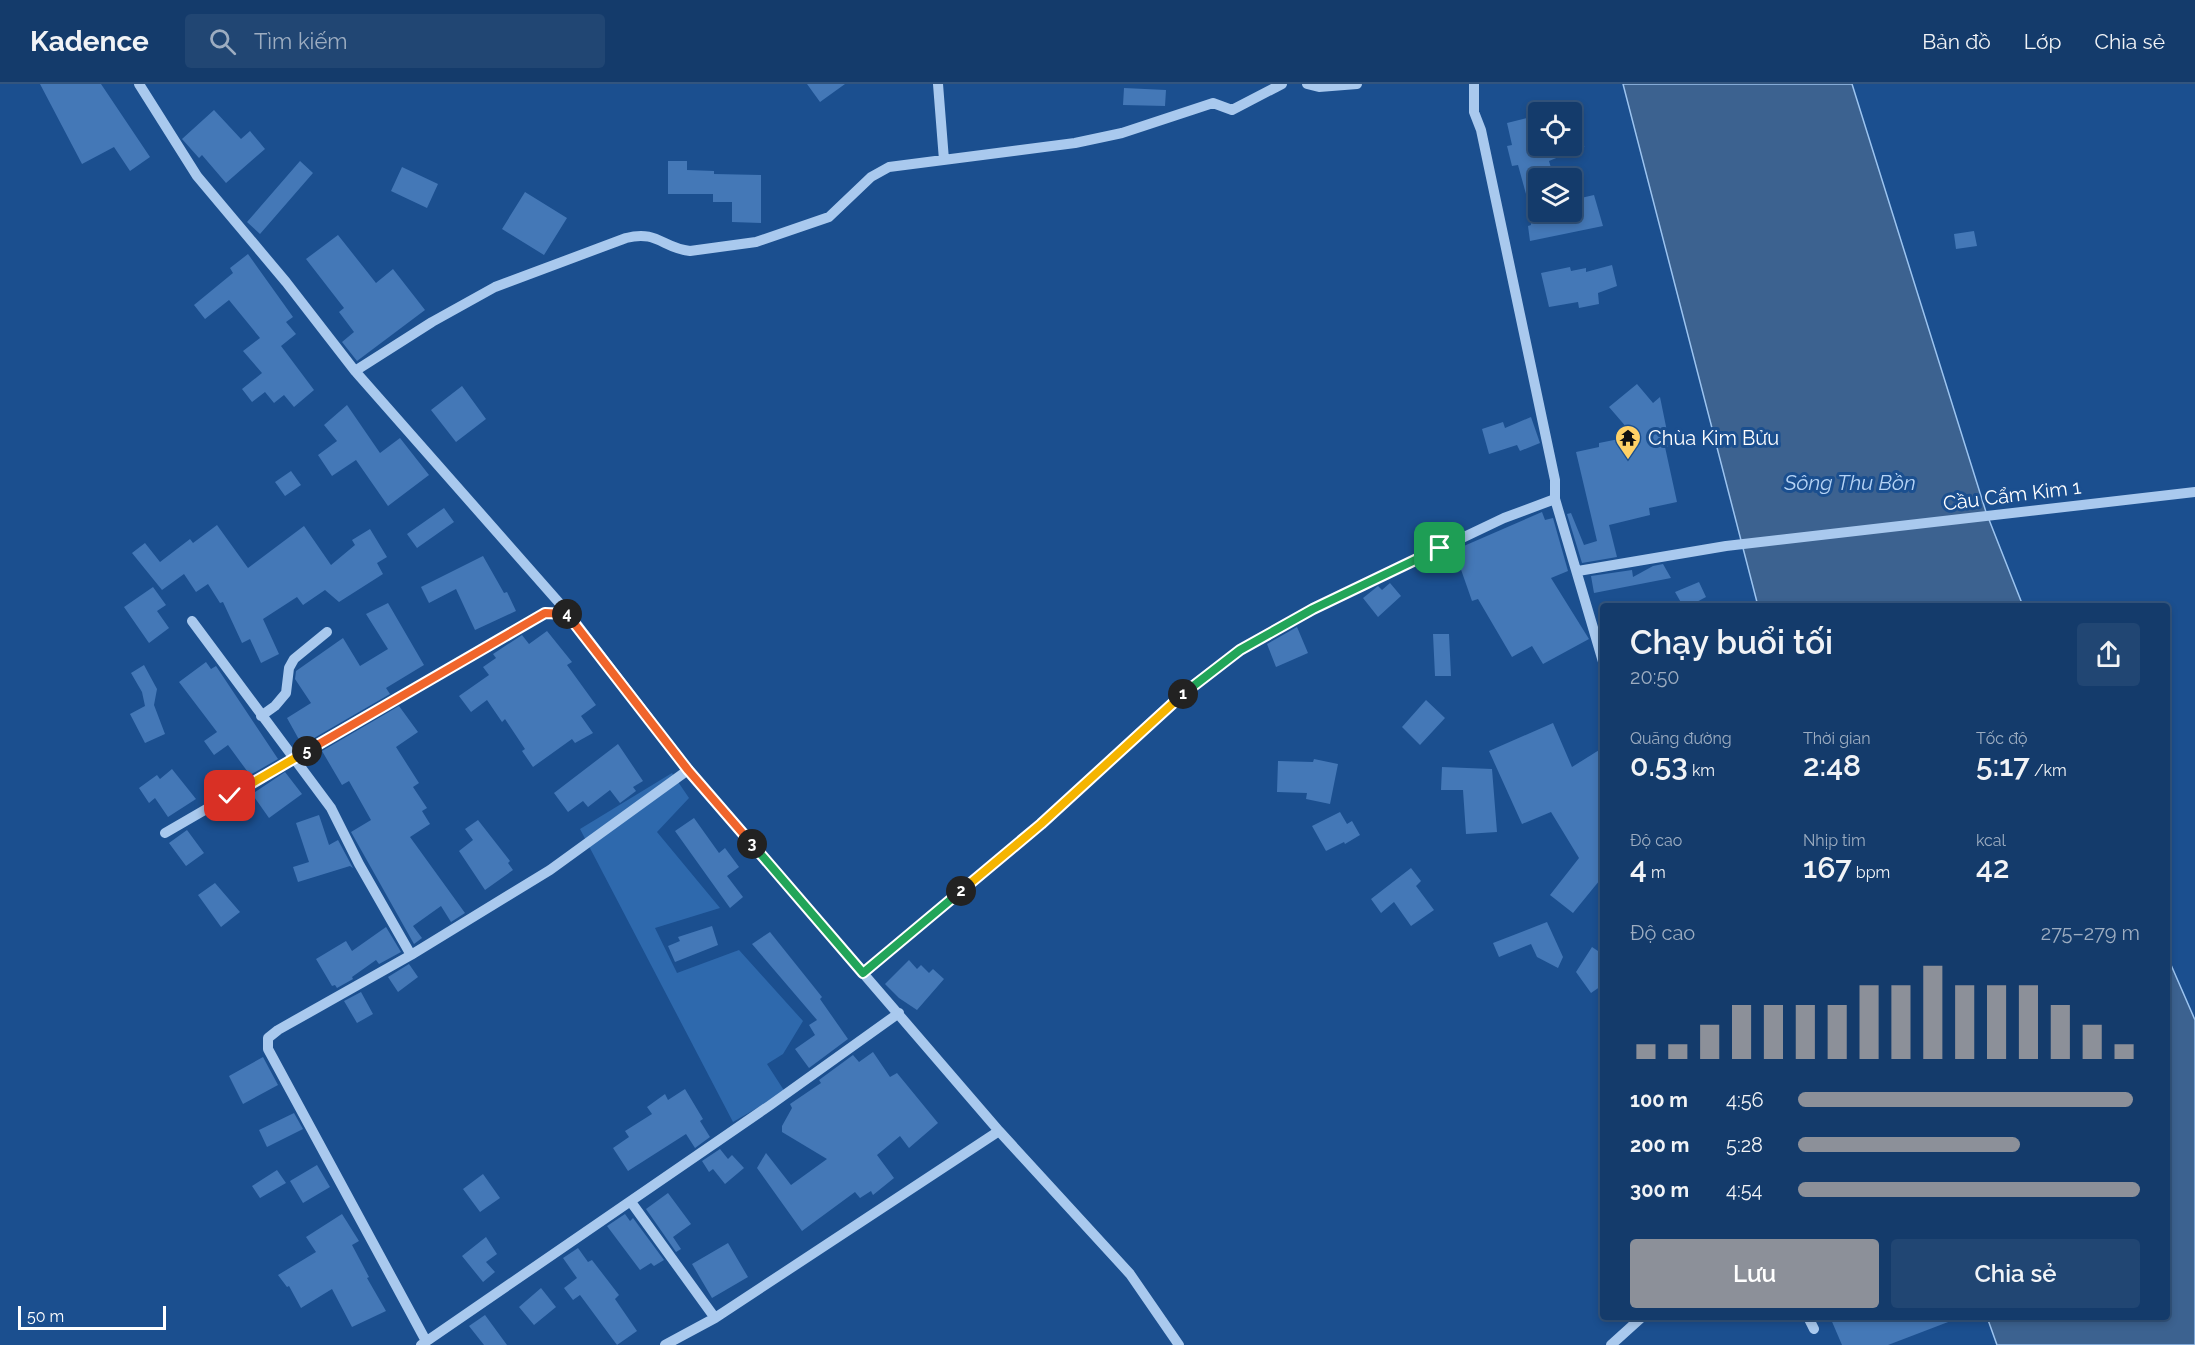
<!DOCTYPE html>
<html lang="vi">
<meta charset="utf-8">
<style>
body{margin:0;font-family:Raleway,sans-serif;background:#214673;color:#f1f3f6;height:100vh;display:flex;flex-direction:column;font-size:22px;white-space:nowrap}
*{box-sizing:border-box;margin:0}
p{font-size:20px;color:#9dadc1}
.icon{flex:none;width:33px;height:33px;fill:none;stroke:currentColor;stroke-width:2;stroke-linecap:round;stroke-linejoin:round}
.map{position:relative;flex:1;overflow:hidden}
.details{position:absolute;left:1600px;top:519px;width:570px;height:717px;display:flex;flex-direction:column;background:#143b6b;border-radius:6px;box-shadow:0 3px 9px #0003,0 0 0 2px #33557e}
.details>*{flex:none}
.fabs{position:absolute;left:1528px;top:18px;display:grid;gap:12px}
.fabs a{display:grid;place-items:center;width:54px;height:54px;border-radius:6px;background:#143b6b;box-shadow:0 3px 9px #0003,0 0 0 2px #33557e;font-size:30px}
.scale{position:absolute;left:18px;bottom:15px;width:148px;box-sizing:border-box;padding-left:6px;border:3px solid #fff;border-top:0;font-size:16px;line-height:21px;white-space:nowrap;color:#fff;-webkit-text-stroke:4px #1b4f8f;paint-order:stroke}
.pin{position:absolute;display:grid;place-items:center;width:51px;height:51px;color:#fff;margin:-26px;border-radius:12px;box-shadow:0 3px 9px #0006}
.km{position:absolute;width:30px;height:30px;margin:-15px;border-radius:50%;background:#222;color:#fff;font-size:16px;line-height:30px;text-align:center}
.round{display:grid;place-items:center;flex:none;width:63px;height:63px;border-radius:6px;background:#214673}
.head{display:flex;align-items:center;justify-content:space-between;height:102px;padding:0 30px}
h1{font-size:33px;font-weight:600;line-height:45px}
.stats{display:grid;grid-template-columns:repeat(3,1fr);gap:9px;height:102px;padding:6px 30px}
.stats div{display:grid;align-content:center}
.stats b{font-size:30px;font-weight:600}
.stats small{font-size:16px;font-weight:400}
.stats p{font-size:16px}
.chart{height:168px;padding:12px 30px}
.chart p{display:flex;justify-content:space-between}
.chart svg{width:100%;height:108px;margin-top:6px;stroke:#8c9099;stroke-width:6}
.cta{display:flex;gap:12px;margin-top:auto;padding:12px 30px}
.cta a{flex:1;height:69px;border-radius:6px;background:#8c9099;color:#fff;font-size:24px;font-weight:600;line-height:69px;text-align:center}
.cta a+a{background:#214673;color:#f1f3f6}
ul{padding:0 30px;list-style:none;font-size:20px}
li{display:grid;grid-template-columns:96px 72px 1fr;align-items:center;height:45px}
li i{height:15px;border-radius:8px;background:#8c9099}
header{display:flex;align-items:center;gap:36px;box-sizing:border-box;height:84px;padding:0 30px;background:#143b6b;border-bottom:2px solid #33557e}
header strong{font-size:28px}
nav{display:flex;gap:33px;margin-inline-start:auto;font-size:21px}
.search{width:420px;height:54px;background:#214673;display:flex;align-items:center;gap:15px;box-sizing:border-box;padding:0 21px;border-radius:6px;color:#9dadc1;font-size:22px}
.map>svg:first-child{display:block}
</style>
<header>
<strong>Kadence</strong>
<div class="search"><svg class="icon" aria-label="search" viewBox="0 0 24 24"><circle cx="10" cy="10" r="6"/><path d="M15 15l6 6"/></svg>Tìm kiếm</div>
<nav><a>Bản đồ</a><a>Lớp</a><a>Chia sẻ</a></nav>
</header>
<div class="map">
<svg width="2195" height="1261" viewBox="0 0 2195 1261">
<rect width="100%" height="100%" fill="#1b4f8f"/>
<!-- green -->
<path fill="#2e69ad" d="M 672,689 L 689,714 L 657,748 L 720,824 L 655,844 L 677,889 L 739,866 L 803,937 L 783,970 L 767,980 L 785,1008 L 733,1038 L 580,745 Z"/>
<!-- water -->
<path fill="#3c6290" stroke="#9cc4f0" stroke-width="1.5" d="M 1623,0 L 1852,0 L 1986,428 L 2023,522 L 1758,522 Z
M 2168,874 L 2195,936 L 2195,1261 L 1997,1261 L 1987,1233 L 2168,1233 Z"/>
<!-- building -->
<path fill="#4478b7" d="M 40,0 L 101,0 L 150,73 L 130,87 L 114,63 L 82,80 Z
M 807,0 L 845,0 L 820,18 Z
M 1124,4 L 1166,6 L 1165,22 L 1123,21 Z
M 214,26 L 241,55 L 250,47 L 265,65 L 226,99 L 202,71 L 199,74 L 182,55 Z
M 1539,31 L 1539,62 L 1585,62 L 1549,77 L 1554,94 L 1539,94 L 1539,128 L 1572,128 L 1572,116 L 1594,111 L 1603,142 L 1530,157 L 1528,142 L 1531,141 L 1531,128 L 1518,81 L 1512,82 L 1507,62 L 1512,61 L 1507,39 Z
M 300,77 L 313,89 L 260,150 L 247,138 Z
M 668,77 L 687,77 L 687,86 L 714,87 L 714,90 L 761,91 L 761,139 L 732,138 L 732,118 L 713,118 L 713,110 L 668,110 Z
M 402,83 L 438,100 L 427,124 L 391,107 Z
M 525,108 L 567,134 L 544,171 L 502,145 Z
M 1974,147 L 1977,162 L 1956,165 L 1954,150 Z
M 338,151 L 376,199 L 393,185 L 425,226 L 357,277 L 342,258 L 354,248 L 339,228 L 344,224 L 306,175 Z
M 248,170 L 293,233 L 286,238 L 296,250 L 281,262 L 314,306 L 294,323 L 284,311 L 274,319 L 265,308 L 252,318 L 242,305 L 262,289 L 243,267 L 260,254 L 229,216 L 205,235 L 194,221 L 233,189 L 230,184 Z
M 1612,181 L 1617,202 L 1598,209 L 1599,220 L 1579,224 L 1578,218 L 1549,223 L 1541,189 L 1570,183 L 1571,187 L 1586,184 L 1586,188 Z
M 1637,300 L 1653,319 L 1660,313 L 1670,362 L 1665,363 L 1677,418 L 1649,424 L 1650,431 L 1609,441 L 1617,473 L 1582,479 L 1567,430 L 1571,429 L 1584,461 L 1597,457 L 1576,368 L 1599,363 L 1599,359 L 1634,352 L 1609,323 Z
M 462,302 L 486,335 L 456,358 L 431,326 Z
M 347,321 L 380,369 L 400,354 L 429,391 L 388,422 L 356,376 L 332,392 L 318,371 L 337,357 L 324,341 Z
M 1531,333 L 1540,359 L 1520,367 L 1517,361 L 1489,370 L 1482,345 L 1503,338 L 1505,344 Z
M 291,387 L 301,401 L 285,412 L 275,398 Z
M 444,424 L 454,438 L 417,464 L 407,450 Z
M 1542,428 L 1545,436 L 1553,434 L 1568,487 L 1551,494 L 1589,555 L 1543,580 L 1532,562 L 1512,573 L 1478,515 L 1472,517 L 1458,477 L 1453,479 L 1450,468 Z
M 217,441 L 248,484 L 304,442 L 331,481 L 355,461 L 352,456 L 370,445 L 387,473 L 377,479 L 383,490 L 339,518 L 325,506 L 303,521 L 297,513 L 263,535 L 279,570 L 261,579 L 250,555 L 242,559 L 223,518 L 220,519 L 208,500 L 196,508 L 184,490 L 162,506 L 132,469 L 145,459 L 160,478 L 190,455 L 193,459 Z
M 483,472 L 504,509 L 507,508 L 516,527 L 475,546 L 456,505 L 429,519 L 421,503 Z
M 1663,480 L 1671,494 L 1594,509 L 1591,492 L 1632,486 L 1633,493 L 1653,482 Z
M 1699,498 L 1706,513 L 1689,522 L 1683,522 L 1675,508 Z
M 1390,499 L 1401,512 L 1378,533 L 1363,514 L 1378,502 L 1382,506 Z
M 153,503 L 166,521 L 157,527 L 169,544 L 149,559 L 124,523 Z
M 388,519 L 424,581 L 386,604 L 390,610 L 302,661 L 287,634 L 311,619 L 295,595 L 296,587 L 343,554 L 360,582 L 388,565 L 366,530 Z
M 1297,543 L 1308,569 L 1276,583 L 1267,560 Z
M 547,547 L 572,578 L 567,581 L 596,621 L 581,632 L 593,649 L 575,659 L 572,655 L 533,683 L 522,667 L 525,665 L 505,635 L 502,638 L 487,616 L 471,628 L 459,612 L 489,591 L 483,583 L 496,574 L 493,570 L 522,551 L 529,560 Z
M 1433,550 L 1449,550 L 1451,592 L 1435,592 Z
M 206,578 L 211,585 L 216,582 L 278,675 L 250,691 L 228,661 L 214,671 L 204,657 L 217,648 L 179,598 Z
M 144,581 L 157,605 L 154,621 L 165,650 L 145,659 L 130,630 L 145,622 L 142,608 L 131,589 Z
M 1426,616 L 1445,634 L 1420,661 L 1402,643 Z
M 399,622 L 418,648 L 396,663 L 419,699 L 413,703 L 427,724 L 422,727 L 430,740 L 410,753 L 465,829 L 451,838 L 441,822 L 413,842 L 422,854 L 414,860 L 351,748 L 371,736 L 349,697 L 342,701 L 322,667 Z
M 1553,639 L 1572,683 L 1604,663 L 1604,791 L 1573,829 L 1550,811 L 1579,774 L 1551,728 L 1522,740 L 1489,667 Z
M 618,660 L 643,697 L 633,703 L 636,707 L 620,719 L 610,706 L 588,723 L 583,717 L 568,728 L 554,709 Z
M 1314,675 L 1338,680 L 1330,720 L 1306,715 L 1307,709 L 1277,708 L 1278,677 L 1313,678 Z
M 1442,683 L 1492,685 L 1497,748 L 1466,750 L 1463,706 L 1441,706 Z
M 172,685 L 196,715 L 168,733 L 155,714 L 149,719 L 139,704 L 157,691 L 160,695 Z
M 285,688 L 302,710 L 269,734 L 252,710 Z
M 1340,728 L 1347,740 L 1352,737 L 1360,751 L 1345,760 L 1344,758 L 1326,767 L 1312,742 Z
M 319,731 L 329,761 L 338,756 L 353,784 L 350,782 L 298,798 L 293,783 L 309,778 L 296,739 Z
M 694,734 L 719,769 L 725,764 L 739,783 L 727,792 L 743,813 L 730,824 L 675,747 Z
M 478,736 L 510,777 L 508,779 L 513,786 L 485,806 L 459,767 L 473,756 L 465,745 Z
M 187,746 L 204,769 L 186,782 L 169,759 Z
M 1411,784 L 1421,797 L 1416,802 L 1434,826 L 1411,842 L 1394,818 L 1381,829 L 1371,815 Z
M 215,799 L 240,828 L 221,843 L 198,811 Z
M 1547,838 L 1563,873 L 1558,884 L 1537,873 L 1531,860 L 1499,873 L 1493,859 Z
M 712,842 L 718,861 L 675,878 L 668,862 L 680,857 L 678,853 Z
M 386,843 L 401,868 L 379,880 L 376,876 L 352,893 L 353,895 L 337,904 L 335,901 L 332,902 L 316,875 L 346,857 L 352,867 Z
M 770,848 L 822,913 L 820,915 L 848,955 L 809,984 L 795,965 L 815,951 L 809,941 L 817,936 L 752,860 Z
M 1592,863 L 1604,871 L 1604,900 L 1591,909 L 1576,888 Z
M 909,876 L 917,885 L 921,881 L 929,889 L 933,885 L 944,895 L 917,926 L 899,914 L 885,900 Z
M 409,880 L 418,893 L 398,908 L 388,893 Z
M 361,908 L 373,930 L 357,939 L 344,917 Z
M 873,968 L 890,993 L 897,989 L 938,1039 L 909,1064 L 900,1052 L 877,1071 L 894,1094 L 873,1111 L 871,1107 L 860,1114 L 855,1108 L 802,1147 L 757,1084 L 766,1069 L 791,1101 L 827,1075 L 782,1048 L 782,1042 L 792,1024 L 790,1020 L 821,999 L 819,996 L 853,971 L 859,978 Z
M 263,973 L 278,1001 L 243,1020 L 229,992 Z
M 685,1005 L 703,1035 L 700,1037 L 710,1053 L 695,1064 L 686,1050 L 628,1087 L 613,1064 L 629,1053 L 625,1047 L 652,1030 L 647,1023 L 665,1010 L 668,1016 Z
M 294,1029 L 303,1045 L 267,1063 L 259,1046 Z
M 720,1065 L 728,1075 L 732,1071 L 744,1084 L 725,1100 L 713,1085 L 709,1088 L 702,1077 Z
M 317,1081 L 330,1103 L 303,1119 L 290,1097 Z
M 277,1086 L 286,1099 L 260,1114 L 252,1102 Z
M 483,1090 L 500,1114 L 480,1128 L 463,1105 Z
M 668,1109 L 691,1140 L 673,1153 L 681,1165 L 676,1168 L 646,1125 Z
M 342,1130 L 359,1157 L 352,1161 L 369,1193 L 367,1194 L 386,1227 L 352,1243 L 332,1205 L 301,1224 L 289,1202 L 287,1203 L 278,1191 L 316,1168 L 306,1153 Z
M 625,1130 L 630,1137 L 633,1134 L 664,1176 L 654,1182 L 651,1179 L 640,1186 L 607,1142 Z
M 486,1153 L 497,1170 L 486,1178 L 495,1188 L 483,1198 L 462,1172 Z
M 728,1159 L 748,1193 L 712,1214 L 692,1180 Z
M 578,1164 L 588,1178 L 592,1176 L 619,1211 L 615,1215 L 637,1247 L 617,1261 L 580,1211 L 573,1216 L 564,1204 L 577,1194 L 563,1174 Z
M 541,1204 L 556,1223 L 534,1241 L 519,1223 Z
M 485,1231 L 507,1261 L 484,1261 L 469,1242 Z
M 1830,1233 L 1955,1233 L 1956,1235 L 1888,1261 L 1842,1261 Z"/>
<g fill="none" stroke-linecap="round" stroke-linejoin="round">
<!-- minor -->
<path stroke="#a9c9ee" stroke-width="10" d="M 139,0 L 197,92 L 286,198 L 355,287 L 569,530 L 688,686 L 999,1047 L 1130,1190 L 1179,1261
M 938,0 L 944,76
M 1307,0 L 1319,3 L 1357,0
M 1474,0 L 1474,28 L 1481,46 L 1555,396 L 1555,415 L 1604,581
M 355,287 L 432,238 L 495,203 L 626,154 C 658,146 662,164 690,167 L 756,158 L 829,133 L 871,93 L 889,83 L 1075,59 L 1122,49 L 1213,19 L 1232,26 L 1282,0
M 1578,487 L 1726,462 L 2195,408
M 192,537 L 331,724 L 359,780 L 411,871
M 261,632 L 275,622 L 286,609 L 289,584 L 294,575 L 327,548
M 165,749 L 545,529 L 569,530
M 863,889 L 1041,740 L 1183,609 L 1240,566 L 1313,525 L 1504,434 L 1555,415
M 631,1118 L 715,1234
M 1808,1233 L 1814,1245
M 426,1257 L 268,965 L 268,954 L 278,946 L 411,871 L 550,786 L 688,686
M 421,1261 L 769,1022 L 899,929
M 665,1261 L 715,1234 L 999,1047
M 1611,1261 L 1642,1233"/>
</g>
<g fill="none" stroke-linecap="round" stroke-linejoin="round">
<defs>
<path id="split-1" d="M 1183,610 L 1240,566 L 1313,525 L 1440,464"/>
<path id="split-2" d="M 961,807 L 1041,740 L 1183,610"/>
<path id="split-3" d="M 752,760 L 863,889 L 961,807"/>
<path id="split-4" d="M 567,530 L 688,686 L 752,760"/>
<path id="split-5" d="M 307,667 L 545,529 L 567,530"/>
<path id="split-6" d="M 230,712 L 307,667"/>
</defs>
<!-- split-1 casing -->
<use href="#split-1" stroke="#fff" stroke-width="12"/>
<!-- split-2 casing -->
<use href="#split-2" stroke="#fff" stroke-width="12"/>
<!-- split-3 casing -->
<use href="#split-3" stroke="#fff" stroke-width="12"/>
<!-- split-4 casing -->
<use href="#split-4" stroke="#fff" stroke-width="12"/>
<!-- split-5 casing -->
<use href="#split-5" stroke="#fff" stroke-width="12"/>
<!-- split-6 casing -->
<use href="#split-6" stroke="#fff" stroke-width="12"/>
<!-- split-1 -->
<use href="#split-1" stroke="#22a559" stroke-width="8"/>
<!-- split-2 -->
<use href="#split-2" stroke="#f5b400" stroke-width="8"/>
<!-- split-3 -->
<use href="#split-3" stroke="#22a559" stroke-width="8"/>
<!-- split-4 -->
<use href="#split-4" stroke="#f0652b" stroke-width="8"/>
<!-- split-5 -->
<use href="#split-5" stroke="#f0652b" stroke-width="8"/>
<!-- split-6 -->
<use href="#split-6" stroke="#f5b400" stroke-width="8"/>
</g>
<!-- icons -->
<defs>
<symbol id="temple-pin" viewBox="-11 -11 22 30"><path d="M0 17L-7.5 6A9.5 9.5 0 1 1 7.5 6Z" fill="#ffd166" stroke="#1b4f8f"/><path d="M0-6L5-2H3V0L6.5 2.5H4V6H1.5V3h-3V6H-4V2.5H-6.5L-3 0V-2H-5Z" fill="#111"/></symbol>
</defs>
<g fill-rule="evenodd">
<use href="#temple-pin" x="1613" y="339" width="30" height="40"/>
</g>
<g text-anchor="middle" stroke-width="6" stroke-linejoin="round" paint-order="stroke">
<!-- poi labels -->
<g font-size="20" fill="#fff" stroke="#1b4f8f" text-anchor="start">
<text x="1648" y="361">Chùa Kim Bửu</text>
</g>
<!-- street labels -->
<g font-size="20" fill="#fff" stroke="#1b4f8f">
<text transform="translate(2012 411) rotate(-7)" y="7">Cầu Cẩm Kim 1</text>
</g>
<!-- water labels -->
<g font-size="21" font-style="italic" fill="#b5d3f5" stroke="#1b4f8f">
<text x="1850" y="406">Sông Thu Bồn</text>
</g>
</g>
</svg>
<div class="fabs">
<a><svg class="icon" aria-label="locate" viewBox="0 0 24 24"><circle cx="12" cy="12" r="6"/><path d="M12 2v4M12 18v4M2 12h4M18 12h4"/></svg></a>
<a><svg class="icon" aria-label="layers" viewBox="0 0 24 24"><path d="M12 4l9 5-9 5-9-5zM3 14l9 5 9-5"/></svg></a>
</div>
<div class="scale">50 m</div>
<div class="pin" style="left:1440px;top:464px;background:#1e9e55"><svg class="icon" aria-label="arrive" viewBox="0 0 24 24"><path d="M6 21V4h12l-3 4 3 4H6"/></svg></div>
<div class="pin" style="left:230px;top:712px;background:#d93025"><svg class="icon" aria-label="check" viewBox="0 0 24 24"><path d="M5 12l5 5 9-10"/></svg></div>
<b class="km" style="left:1183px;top:610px">1</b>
<b class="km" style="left:961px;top:807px">2</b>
<b class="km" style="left:752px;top:760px">3</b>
<b class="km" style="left:567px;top:530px">4</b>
<b class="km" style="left:307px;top:667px">5</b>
<section class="details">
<div class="head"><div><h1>Chạy buổi tối</h1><p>20:50</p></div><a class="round"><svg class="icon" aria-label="share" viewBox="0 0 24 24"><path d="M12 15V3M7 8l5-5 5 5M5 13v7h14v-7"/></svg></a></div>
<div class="stats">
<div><p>Quãng đường</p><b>0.53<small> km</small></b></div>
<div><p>Thời gian</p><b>2:48</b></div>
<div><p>Tốc độ</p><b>5:17<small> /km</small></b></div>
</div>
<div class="stats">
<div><p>Độ cao</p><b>4<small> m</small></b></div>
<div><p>Nhịp tim</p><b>167<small> bpm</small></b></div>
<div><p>kcal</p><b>42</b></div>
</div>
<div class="chart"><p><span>Độ cao</span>275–279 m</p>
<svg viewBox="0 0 160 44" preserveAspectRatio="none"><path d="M5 44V38M15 44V38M25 44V30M35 44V22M45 44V22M55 44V22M65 44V22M75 44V14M85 44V14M95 44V6M105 44V14M115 44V14M125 44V14M135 44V22M145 44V30M155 44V38"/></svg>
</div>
<ul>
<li><b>100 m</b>4:56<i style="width:98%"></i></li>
<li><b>200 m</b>5:28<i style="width:65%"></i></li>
<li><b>300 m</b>4:54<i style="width:100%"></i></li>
</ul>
<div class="cta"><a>Lưu</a><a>Chia sẻ</a></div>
</section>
</div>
